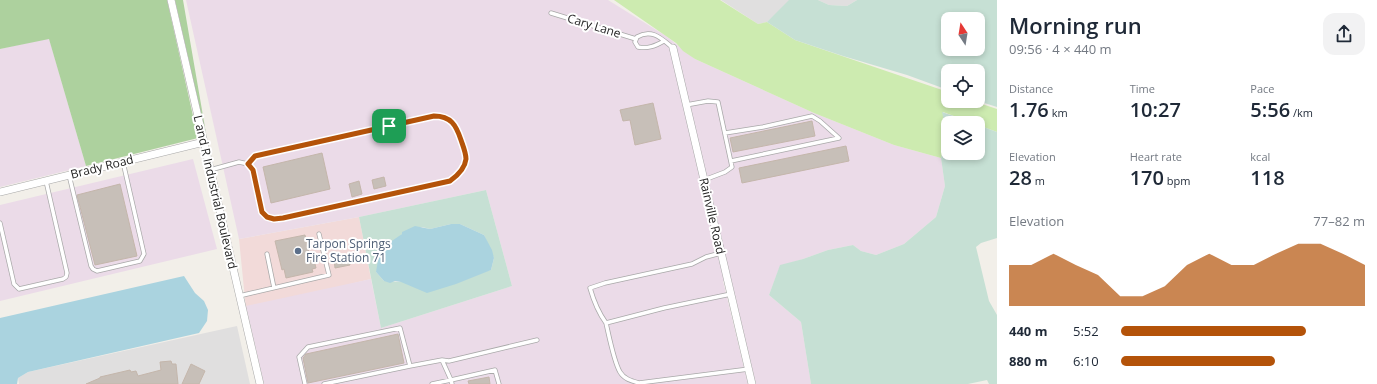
<!DOCTYPE html>
<meta charset="utf-8">
<style>
body{margin:0;font-family:"Open Sans",sans-serif;background:#f2f2f3;color:#1f2937;height:100vh;display:flex;flex-direction:column;font-size:15px;white-space:nowrap}
*{box-sizing:border-box;margin:0}
p{font-size:13px;color:#747a83}
.icon{flex:none;width:22px;height:22px;fill:none;stroke:currentColor;stroke-width:2;stroke-linecap:round;stroke-linejoin:round}
.map{position:relative;flex:1;overflow:hidden}
.details{display:flex;flex-direction:column;background:#fff;width:380px}
.details>*{flex:none}
.needle{width:26px;rotate:348deg}
.controls{position:absolute;left:941px;top:12px;display:grid;gap:8px}
.controls a{display:grid;place-items:center;width:44px;height:44px;border-radius:8px;background:#fff;box-shadow:0 2px 6px #0003;font-size:20px}
.pin{position:absolute;display:grid;place-items:center;width:34px;height:34px;color:#fff;margin:-17px;border-radius:8px;box-shadow:0 2px 6px #0006}
.round{display:grid;place-items:center;flex:none;width:42px;height:42px;border-radius:12px;background:#f2f2f3}
.headline{display:flex;align-items:center;justify-content:space-between;height:68px;padding:0 12px}
h1{font-size:22px;font-weight:600;line-height:30px}
.stats{display:grid;grid-template-columns:repeat(3,1fr);gap:6px;height:68px;padding:4px 12px}
.stats div{display:grid;align-content:center}
.stats b{font-size:20px;font-weight:600}
.stats small{font-size:11px;font-weight:400}
.stats p{font-size:11px}
.chart{height:112px;padding:8px 12px}
.chart p{display:flex;justify-content:space-between}
.chart svg{width:100%;height:72px;margin-top:4px;fill:#b45309;opacity:.7}
ul{padding:0 12px;list-style:none;font-size:13px}
li{display:grid;grid-template-columns:64px 48px 1fr;align-items:center;height:30px}
li i{height:10px;border-radius:5px;background:#b45309}
main{display:flex;flex:1;min-height:0}
.map>svg:first-child{display:block}
</style>
<main>
<div class="map">
<svg width="997" height="384" viewBox="0 0 997 384">
<rect width="100%" height="100%" fill="#f2efe9"/>
<!-- residential -->
<path fill="#e0dfdf" d="M 721,0 L 791,0 L 767,22 L 758,24 Z
M 818,0 L 857,0 L 847,6 L 829,5 Z
M 237,326 L 250,384 L 19,384 L 18,378 L 28,372 Z"/>
<!-- commercial -->
<path fill="#f2dad9" d="M 359,217 L 371,279 L 246,309 L 239,239 Z"/>
<!-- industrial -->
<path fill="#ebdbe8" d="M 186,0 L 608,0 L 666,36 L 695,59 L 814,113 L 894,145 L 941,158 L 945,186 L 936,217 L 904,244 L 876,255 L 861,251 L 853,245 L 828,250 L 803,259 L 780,266 L 769,295 L 801,322 L 811,384 L 756,384 L 731,279 L 723,281 L 748,384 L 264,384 L 246,306 L 371,279 L 381,328 L 512,286 L 486,190 L 359,217 L 239,239 Z
M 49,38 L 86,166 L 0,187 L 0,49 Z
M 193,159 L 217,249 L 0,301 L 0,205 Z"/>
<!-- grass -->
<path fill="#cdebb0" d="M 614,0 L 720,0 L 758,24 L 767,22 L 795,40 L 948,92 L 948,101 L 973,101 L 997,109 L 997,132 L 978,125 L 978,123 L 973,123 L 943,112 L 947,135 L 941,158 L 894,145 L 814,113 L 695,59 L 683,51 L 676,43 Z"/>
<!-- forest -->
<path fill="#add19e" d="M 0,0 L 167,0 L 198,138 L 86,166 L 49,39 L 0,49 Z
M 175,0 L 183,0 L 207,139 Z"/>
<!-- wetland -->
<path fill="#c6e0d4" fill-rule="evenodd" d="M 789,0 L 818,0 L 829,5 L 847,6 L 857,0 L 997,0 L 997,107 L 978,101 L 978,71 L 948,71 L 948,90 L 907,75 L 843,56 L 795,40 L 767,22 ZM 948,19 L 978,19 L 978,49 L 948,49 Z
M 942,112 L 973,123 L 948,123 L 948,153 L 978,153 L 978,125 L 997,132 L 997,238 L 981,243 L 976,247 L 989,301 L 997,315 L 997,384 L 989,384 L 987,380 L 968,384 L 811,384 L 801,322 L 769,295 L 780,265 L 803,259 L 828,250 L 853,245 L 861,251 L 876,255 L 904,244 L 936,217 L 945,186 L 941,158 L 947,135 Z
M 486,190 L 512,286 L 381,328 L 359,217 ZM 451,224 L 460,224 L 484,235 L 494,258 L 491,270 L 401,282 L 384,281 L 376,272 L 402,234 L 422,227 L 430,229 Z"/>
<!-- water -->
<path fill="#aad3df" d="M 451,224 L 460,224 L 484,235 L 492,250 L 494,258 L 491,270 L 456,284 L 427,293 L 401,282 L 395,281 L 390,283 L 384,281 L 376,272 L 380,249 L 402,234 L 402,232 L 415,226 L 430,229 Z
M 184,276 L 195,293 L 204,301 L 208,310 L 207,321 L 199,333 L 28,372 L 18,378 L 17,384 L 0,384 L 0,318 Z"/>
<!-- building -->
<path fill="#c7bfb8" stroke="#c4b6ab" d="M 653,103 L 661,139 L 635,145 L 630,120 L 623,121 L 620,110 Z
M 812,121 L 815,136 L 733,152 L 730,138 Z
M 846,146 L 849,161 L 742,183 L 739,168 Z
M 322,153 L 330,189 L 271,203 L 263,167 Z
M 384,177 L 386,186 L 374,189 L 372,180 Z
M 359,181 L 362,194 L 352,197 L 349,184 Z
M 120,184 L 137,256 L 95,265 L 77,195 Z
M 305,235 L 309,253 L 312,252 L 316,268 L 312,269 L 313,272 L 286,278 L 284,269 L 282,270 L 275,241 Z
M 348,256 L 350,265 L 335,268 L 334,259 Z
M 398,334 L 404,363 L 308,383 L 303,358 L 306,354 Z
M 171,361 L 172,364 L 176,364 L 178,384 L 86,384 L 100,378 L 100,377 L 130,370 L 131,372 L 136,371 L 138,376 L 161,370 L 160,362 Z
M 191,364 L 205,371 L 199,384 L 182,384 Z
M 489,377 L 490,384 L 469,384 L 468,381 Z"/>
<g fill="none" stroke-linecap="round" stroke-linejoin="round">
<defs>
<path id="lane" d="M 551,13 L 636,39
M 664,41 C 655,46 648,49 638,47 L 635,42 L 637,37 C 652,28 662,39 673,48
M 686,105 L 708,101 L 718,102 L 732,167 L 725,172 L 704,180
M 725,133 L 763,127 L 812,116 L 820,121 L 839,138 L 731,161
M 210,170 L 239,162 L 248,164 L 253,170 L 262,211 L 267,217 L 274,219 L 450,181 C 457,176 465,168 466,159 C 466,152 463,146 461,140 C 456,125 451,116 434,116 L 255,156 L 248,164
M 69,175 L 91,266 L 93,269 L 97,271 L 140,261 L 144,254 L 123,162
M 0,223 L 14,284 L 19,289 L 63,279 L 66,277 L 67,273 L 46,181
M 267,254 L 274,288
M 731,294 L 664,308 L 606,323 C 609,336 614,362 620,372 C 624,379 632,381 639,383 L 749,369
M 239,296 L 329,275 L 319,234
M 606,323 C 598,312 594,302 590,288 L 605,283 L 692,264 L 706,257 L 721,253
M 442,360 L 449,361 L 537,340
M 410,366 L 442,360 L 451,380 L 495,370 L 499,384
M 305,384 L 299,357 L 308,347 L 400,328 L 410,366 L 324,384
M 432,384 L 451,380 L 452,384"/>
<path id="street" d="M 171,0 L 260,384
M 673,48 L 752,384
M 0,192 L 204,142"/>
</defs>
<!-- lane casing -->
<use href="#lane" stroke="#a9a9a9" stroke-width="5"/>
<!-- street casing -->
<use href="#street" stroke="#a9a9a9" stroke-width="8"/>
<!-- lane -->
<use href="#lane" stroke="#fff" stroke-width="3.5"/>
<!-- street -->
<use href="#street" stroke="#fff" stroke-width="7"/>
</g>
<g fill="none" stroke-linecap="round" stroke-linejoin="round">
<defs>
<path id="route" d="M 434,116 C 451,116 456,125 461,140 C 463,146 466,153 466,159 C 465,168 457,176 450,181 L 283,218 L 274,219 L 267,217 L 262,212 L 253,170 L 248,164 L 255,156 Z"/>
</defs>
<!-- route casing -->
<use href="#route" stroke="#fff" stroke-width="8"/>
<!-- route -->
<use href="#route" stroke="#b45309" stroke-width="5"/>
</g>
<!-- markers -->
<circle fill="#5c6f8a" stroke="#fff" stroke-width="1.5" cx="298" cy="251" r="4"/>
<g text-anchor="middle" stroke-width="4" stroke-linejoin="round" paint-order="stroke">
<!-- street labels -->
<g font-size="12" fill="#222" stroke="#fff">
<text transform="translate(594 26) rotate(17)" y="4">Cary Lane</text>
<text transform="translate(102 167) rotate(-14)" y="4">Brady Road</text>
<text transform="translate(215 192) rotate(77)" y="4">L and R Industrial Boulevard</text>
<text transform="translate(712 216) rotate(77)" y="4">Rainville Road</text>
</g>
<!-- service labels -->
<g font-size="12" fill="#4e5e75" stroke="#fff" text-anchor="start">
<text x="306" y="248">Tarpon Springs<tspan x="306" dy="14">Fire Station 71</tspan></text>
</g>
</g>
</svg>
<div class="controls">
<a><svg class="needle" viewBox="-14 -14 28 28"><path d="M0-13l5 13h-10z" fill="#e53935"/><path d="M0 13l5-13h-10z" fill="#747a83"/></svg></a>
<a><svg class="icon" aria-label="locate" viewBox="0 0 24 24"><circle cx="12" cy="12" r="6"/><path d="M12 2v4M12 18v4M2 12h4M18 12h4"/></svg></a>
<a><svg class="icon" aria-label="layers" viewBox="0 0 24 24"><path d="M12 4l9 5-9 5-9-5zM3 14l9 5 9-5"/></svg></a>
</div>
<div class="pin" style="left:389px;top:126px;background:#1e9e55"><svg class="icon" aria-label="arrive" viewBox="0 0 24 24"><path d="M6 21V4h12l-3 4 3 4H6"/></svg></div>
</div>
<section class="details">
<div class="headline"><div><h1>Morning run</h1><p>09:56 · 4 × 440 m</p></div><a class="round"><svg class="icon" aria-label="share" viewBox="0 0 24 24"><path d="M12 15V3M7 8l5-5 5 5M5 13v7h14v-7"/></svg></a></div>
<div class="stats">
<div><p>Distance</p><b>1.76<small> km</small></b></div>
<div><p>Time</p><b>10:27</b></div>
<div><p>Pace</p><b>5:56<small> /km</small></b></div>
</div>
<div class="stats">
<div><p>Elevation</p><b>28<small> m</small></b></div>
<div><p>Heart rate</p><b>170<small> bpm</small></b></div>
<div><p>kcal</p><b>118</b></div>
</div>
<div class="chart"><p><span>Elevation</span>77–82 m</p>
<svg viewBox="0 0 160 44" preserveAspectRatio="none"><path d="M0 44V19L10 19L20 12L30 19L40 25L50 38L60 38L70 32L80 19L90 12L100 19L110 19L120 12L130 6L140 6L150 12L160 19V44z"/></svg>
</div>
<ul>
<li><b>440 m</b>5:52<i style="width:76%"></i></li>
<li><b>880 m</b>6:10<i style="width:63%"></i></li>
</ul>
</section>
</main>
